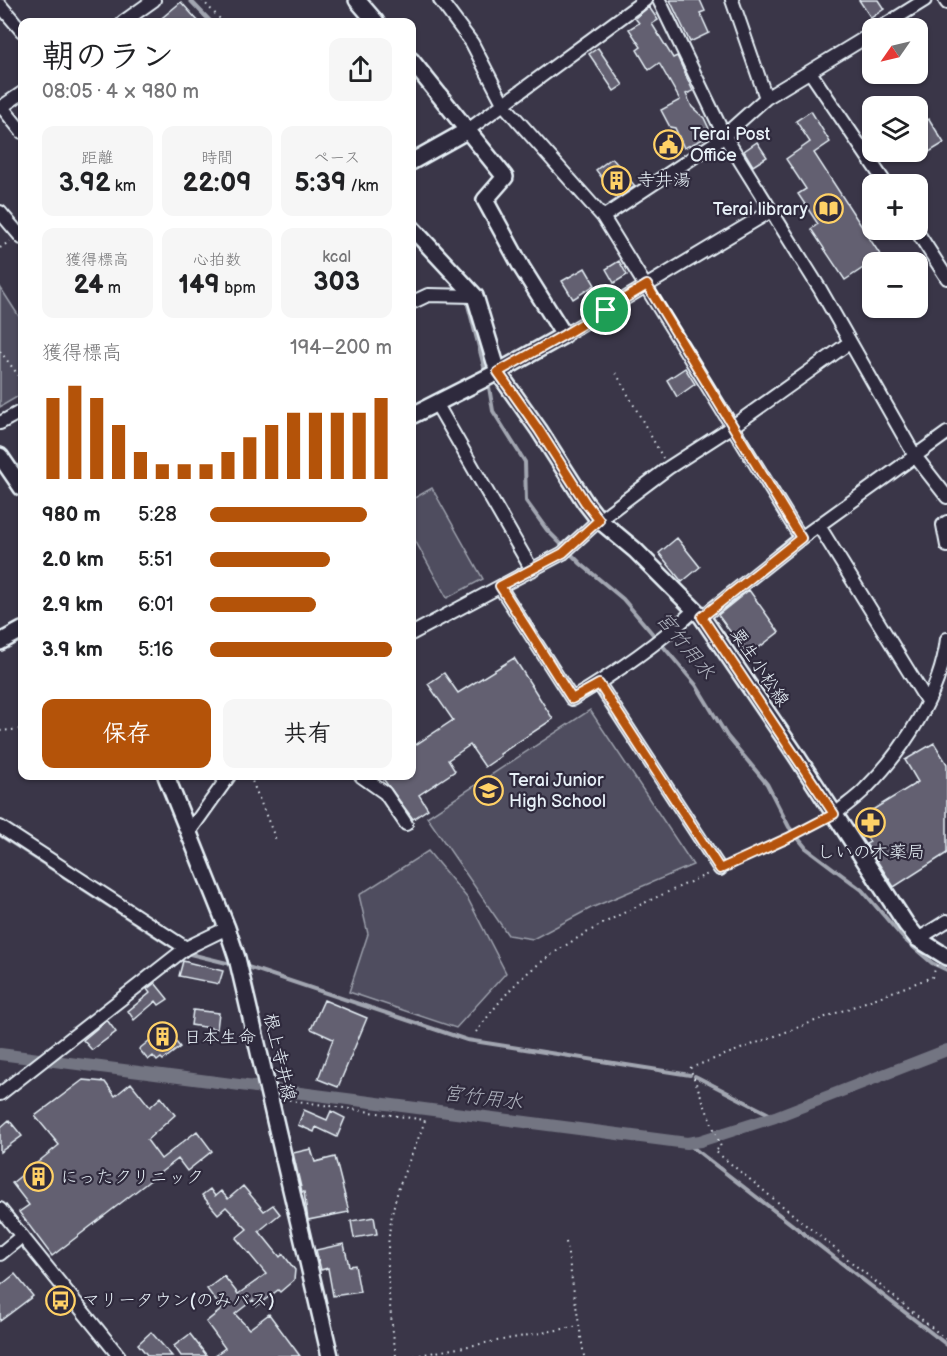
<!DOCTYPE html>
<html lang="ja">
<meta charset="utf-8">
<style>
body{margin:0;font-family:"Balsamiq Sans","Klee One",sans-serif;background:#f6f6f6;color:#202124;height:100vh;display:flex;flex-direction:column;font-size:22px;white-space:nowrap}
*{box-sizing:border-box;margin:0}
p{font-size:20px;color:#757577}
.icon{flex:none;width:33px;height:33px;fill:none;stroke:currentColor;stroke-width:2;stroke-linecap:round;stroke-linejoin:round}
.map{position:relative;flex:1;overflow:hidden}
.side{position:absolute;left:18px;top:18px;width:398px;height:762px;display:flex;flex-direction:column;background:#fff;border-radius:12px;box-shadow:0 2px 4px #0004}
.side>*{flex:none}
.needle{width:39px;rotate:236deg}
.controls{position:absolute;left:862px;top:18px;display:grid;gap:12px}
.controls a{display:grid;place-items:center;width:66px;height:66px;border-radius:12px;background:#fff;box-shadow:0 2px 4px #0004;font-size:30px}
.pin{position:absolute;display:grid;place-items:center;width:51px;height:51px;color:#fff;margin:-26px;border:3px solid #fff;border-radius:50%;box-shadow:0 2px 6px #0007}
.round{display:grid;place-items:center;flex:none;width:63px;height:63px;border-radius:12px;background:#f6f6f6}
.overview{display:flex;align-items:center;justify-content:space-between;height:102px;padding:0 24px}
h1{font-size:33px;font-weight:700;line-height:45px}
.stats{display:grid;grid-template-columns:repeat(3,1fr);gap:9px;height:102px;padding:6px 24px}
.stats div{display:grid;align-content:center;border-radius:12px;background:#f6f6f6;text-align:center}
.stats b{font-size:26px;font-weight:700}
.stats small{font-size:16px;font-weight:400}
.stats p{font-size:16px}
.chart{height:168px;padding:12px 24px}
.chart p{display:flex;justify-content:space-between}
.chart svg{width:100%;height:108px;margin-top:6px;stroke:#b45309;stroke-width:6}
.cta{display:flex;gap:12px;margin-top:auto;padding:12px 24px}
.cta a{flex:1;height:69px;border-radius:12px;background:#b45309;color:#fff;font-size:24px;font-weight:700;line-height:69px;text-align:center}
.cta a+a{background:#f6f6f6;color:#202124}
ul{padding:0 24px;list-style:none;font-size:20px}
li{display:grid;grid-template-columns:96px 72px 1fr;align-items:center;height:45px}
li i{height:15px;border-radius:8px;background:#b45309}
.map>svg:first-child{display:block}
</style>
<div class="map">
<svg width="947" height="1356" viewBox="0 0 947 1356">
<rect width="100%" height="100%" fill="#3a3648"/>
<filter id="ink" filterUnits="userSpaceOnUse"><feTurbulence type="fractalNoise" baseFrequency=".0167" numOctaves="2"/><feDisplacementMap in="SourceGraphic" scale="12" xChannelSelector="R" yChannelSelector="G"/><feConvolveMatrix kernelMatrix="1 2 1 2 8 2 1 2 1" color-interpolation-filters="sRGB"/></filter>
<g filter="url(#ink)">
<!-- green -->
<path fill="#504e5f" stroke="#9ca0ac" stroke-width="1.5" d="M 0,287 L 22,321 L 22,394 L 0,407 Z
M 432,488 L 483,579 L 447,598 L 411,533 L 411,500 Z
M 590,710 L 693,865 L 591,908 L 533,939 L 508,935 L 427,817 Z
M 428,851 L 468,899 L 506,973 L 456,1028 L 349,992 L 368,934 L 359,895 Z"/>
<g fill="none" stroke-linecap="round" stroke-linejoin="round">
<!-- stream -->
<path stroke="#a2a6b1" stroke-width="4" d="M 190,0 L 211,22
M 468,305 L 486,374
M 488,381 L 493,411 L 525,462 L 526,501 L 547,530 L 581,564 L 623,599 L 696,685 L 727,736 L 767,784 L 789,827 L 806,848 L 862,890 L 904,939 L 932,963 L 947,970
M 0,835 L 171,946
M 186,953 L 235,965
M 242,965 L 467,1040 L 690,1075
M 695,1076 L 775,1117
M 687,1143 L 947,1345"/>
<!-- canal -->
<path stroke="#737482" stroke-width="12" d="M 0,1054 L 687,1143 L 700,1141 L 775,1117 L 947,1050"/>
</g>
<!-- building -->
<path fill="#636171" stroke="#e8f1f8" stroke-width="1.5" d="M 670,0 L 700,0 L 705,11 L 700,13 L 709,33 L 690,42 Z
M 859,0 L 878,0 L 884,9 L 871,18 Z
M 181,2 L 199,22 L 157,22 Z
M 649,7 L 658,20 L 652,24 L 673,58 L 677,56 L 693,91 L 686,94 L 692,107 L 704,118 L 712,135 L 684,148 L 675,128 L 670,127 L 661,110 L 680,100 L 659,63 L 649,70 L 637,50 L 641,47 L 629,29 L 639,23 L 635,18 Z
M 598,48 L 623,85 L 614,91 L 589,54 Z
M 811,111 L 830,142 L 814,153 L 881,256 L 845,280 L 811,229 L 818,224 L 798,194 L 806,189 L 786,159 L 810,142 L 796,121 Z
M 929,119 L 944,143 L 926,154 L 919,142 L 923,140 L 918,131 L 918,126 Z
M 757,142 L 767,157 L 753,166 L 744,151 Z
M 612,158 L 635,186 L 617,198 L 596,170 Z
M 619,261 L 627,275 L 614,283 L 606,269 Z
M 585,268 L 595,285 L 573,299 L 562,281 Z
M 685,368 L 695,384 L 677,397 L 667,380 Z
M 677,538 L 700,567 L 682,582 L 659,553 Z
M 749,590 L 779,632 L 748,656 L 718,615 Z
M 514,658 L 553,719 L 500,754 L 501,756 L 485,767 L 470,745 L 448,760 L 455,771 L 419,795 L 428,809 L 413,819 L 381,776 L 411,776 L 411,748 L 453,720 L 428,684 L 444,673 L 458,693 Z
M 934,743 L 947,764 L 947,853 L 894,887 L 866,844 L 870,842 L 856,820 L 918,782 L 905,760 Z
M 183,961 L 223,971 L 219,984 L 179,976 Z
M 155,983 L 168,999 L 159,1005 L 156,1001 L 134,1020 L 128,1011 L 150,993 L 147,989 Z
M 324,1000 L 367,1018 L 338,1087 L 318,1079 L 333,1039 L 311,1029 Z
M 193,1010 L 219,1013 L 217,1029 L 191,1025 Z
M 107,1020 L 116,1032 L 92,1050 L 83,1040 Z
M 165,1028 L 180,1047 L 163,1060 L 161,1058 L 157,1061 L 153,1056 L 148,1060 L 139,1049 Z
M 83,1080 L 105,1082 L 115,1096 L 131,1083 L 150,1107 L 161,1097 L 175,1115 L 147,1140 L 161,1159 L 197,1131 L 212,1151 L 187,1171 L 178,1159 L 52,1256 L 19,1212 L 29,1205 L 12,1183 L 59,1145 L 35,1116 Z
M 304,1110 L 327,1120 L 331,1111 L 345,1118 L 337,1137 L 316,1127 L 314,1132 L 298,1125 Z
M 9,1120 L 22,1136 L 0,1152 L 0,1128 Z
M 311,1149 L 315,1162 L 335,1157 L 349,1212 L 308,1220 L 304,1192 L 302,1192 L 293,1153 Z
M 243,1186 L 264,1211 L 273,1205 L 280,1214 L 259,1231 L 280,1257 L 283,1254 L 295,1270 L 294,1280 L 280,1292 L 278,1290 L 257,1306 L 253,1300 L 235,1314 L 249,1329 L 269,1314 L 300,1356 L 214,1356 L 225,1348 L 206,1322 L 222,1309 L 207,1289 L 224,1276 L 238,1294 L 266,1274 L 236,1238 L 247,1229 L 226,1207 L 218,1214 L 202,1195 L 210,1189 L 215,1196 L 221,1191 L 228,1199 Z
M 374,1217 L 377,1234 L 354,1238 L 351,1221 Z
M 344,1244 L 349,1266 L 355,1265 L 360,1292 L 333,1296 L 328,1268 L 321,1270 L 316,1250 Z
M 15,1274 L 33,1296 L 0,1321 L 0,1286 Z
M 151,1332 L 172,1356 L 148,1356 L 138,1344 Z
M 190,1334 L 207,1356 L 181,1356 L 174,1346 Z"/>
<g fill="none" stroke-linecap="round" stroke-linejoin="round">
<defs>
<path id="minor" d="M 440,0 L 472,43 L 504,105 L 603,217 L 801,538
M 659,0 L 724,135 L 820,289 L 915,456 L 947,497
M 732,0 L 766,98
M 945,0 L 947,3
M 0,5 L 22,31
M 123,22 L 154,0
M 880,28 L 925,0
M 810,72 L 886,184
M 2,107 L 22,132
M 0,108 L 22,93
M 468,130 L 645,0
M 0,212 L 22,238
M 603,217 L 718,141 L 766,98 L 873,33
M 916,230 L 947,278
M 411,303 L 428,295 L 475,296
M 564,335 L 771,211
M 436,403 L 532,570
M 0,423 L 22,411
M 947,522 L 943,525 L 947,546
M 819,526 L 927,701
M 500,587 L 572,699 C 616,673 657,644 695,610
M 702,617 L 801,538 L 947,433
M 411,634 L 563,553 L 599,520 L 668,468 L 733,426 L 849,343
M 599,684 L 720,869
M 361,776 L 385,793 L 406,824
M 834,815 C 844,806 857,798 866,788 C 904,750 941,693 947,639
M 0,827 L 186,948
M 189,832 L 229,776
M 918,939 L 947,921
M 0,1094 L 186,948 L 227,928
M 0,1209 L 119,1356
M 0,1254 L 22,1236"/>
<path id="major" d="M 357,0 L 376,22
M 411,60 L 505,177 L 485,200 L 522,268 L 564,335 L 498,372 L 411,416
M 411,162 L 468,130
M 411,227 L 475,296 L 498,372 L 539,430 L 585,502 L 599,520 L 635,550 L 702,617 L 796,755 L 906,924 L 918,939 L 947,957
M 0,456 L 22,488
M 0,642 L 22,630
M 166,776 L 227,928 L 237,958 L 330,1356"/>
</defs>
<!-- minor casing -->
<use href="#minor" stroke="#e8f1f8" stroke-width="16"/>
<!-- major casing -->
<use href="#major" stroke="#e8f1f8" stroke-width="20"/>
<!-- path -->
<path stroke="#e8f1f8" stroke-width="2" stroke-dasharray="1.5 4.5" stroke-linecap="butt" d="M 202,0 L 223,22
M 0,248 L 10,241
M 0,351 L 22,380
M 616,373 L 663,458
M 0,731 L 22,729
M 250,776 L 276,840
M 730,864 L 822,820
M 937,965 L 932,977 L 690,1068 L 721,1147 L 715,1151 L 947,1340
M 476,1032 C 492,1011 510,987 531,970 C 584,928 648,901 708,874
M 283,1099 L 425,1120 C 417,1145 404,1169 397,1194 C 381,1248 389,1301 396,1356
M 566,1242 L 584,1356
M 414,1356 L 579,1326"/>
<!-- minor -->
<use href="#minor" stroke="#2f2a3d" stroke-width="12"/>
<!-- major -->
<use href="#major" stroke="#2f2a3d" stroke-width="15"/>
</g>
</g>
<g fill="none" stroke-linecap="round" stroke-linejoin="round" filter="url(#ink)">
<defs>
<path id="route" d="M 647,285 L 801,538 L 702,617 L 834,814 L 788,838 L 720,869 L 599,684 L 572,699 L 500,586 L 563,553 L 599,520 L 585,502 L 539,430 L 498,372 L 564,335 Z"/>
</defs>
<!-- route casing -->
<use href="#route" stroke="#fff" stroke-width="12"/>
<!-- route -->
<use href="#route" stroke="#b45309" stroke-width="8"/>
</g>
<!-- icons -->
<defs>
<symbol id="civic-ring" viewBox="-11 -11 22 22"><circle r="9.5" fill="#2f2a3d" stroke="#ffd166" stroke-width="1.5"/><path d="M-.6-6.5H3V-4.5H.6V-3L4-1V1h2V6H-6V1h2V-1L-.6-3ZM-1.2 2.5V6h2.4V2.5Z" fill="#ffd166"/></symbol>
<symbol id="building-ring" viewBox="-11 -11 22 22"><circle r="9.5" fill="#2f2a3d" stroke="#ffd166" stroke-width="1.5"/><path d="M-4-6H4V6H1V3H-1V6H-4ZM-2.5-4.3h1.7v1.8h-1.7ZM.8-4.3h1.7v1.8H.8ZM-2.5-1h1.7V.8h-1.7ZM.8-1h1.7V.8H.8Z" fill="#ffd166"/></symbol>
<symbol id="library-ring" viewBox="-11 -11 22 22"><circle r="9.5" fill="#2f2a3d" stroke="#ffd166" stroke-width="1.5"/><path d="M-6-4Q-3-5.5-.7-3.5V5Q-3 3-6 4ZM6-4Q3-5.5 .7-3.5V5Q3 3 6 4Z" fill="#ffd166"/></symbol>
<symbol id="school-ring" viewBox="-11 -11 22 22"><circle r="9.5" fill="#2f2a3d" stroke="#ffd166" stroke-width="1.5"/><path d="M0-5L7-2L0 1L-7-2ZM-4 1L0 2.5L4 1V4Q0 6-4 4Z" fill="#ffd166"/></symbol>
<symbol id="pharmacy-ring" viewBox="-11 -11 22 22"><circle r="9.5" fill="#2f2a3d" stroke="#ffd166" stroke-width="1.5"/><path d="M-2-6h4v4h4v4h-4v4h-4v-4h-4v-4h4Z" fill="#ffd166"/></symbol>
<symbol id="bus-ring" viewBox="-11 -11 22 22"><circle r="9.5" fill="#2f2a3d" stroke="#ffd166" stroke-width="1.5"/><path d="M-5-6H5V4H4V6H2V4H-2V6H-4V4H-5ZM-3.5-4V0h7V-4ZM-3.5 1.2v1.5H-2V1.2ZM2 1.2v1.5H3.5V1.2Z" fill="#ffd166"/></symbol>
</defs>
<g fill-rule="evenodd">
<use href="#civic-ring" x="652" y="128" width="33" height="33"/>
<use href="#building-ring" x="600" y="164" width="33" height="33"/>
<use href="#library-ring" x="812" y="192" width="33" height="33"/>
<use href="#school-ring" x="472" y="774" width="33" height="33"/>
<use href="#pharmacy-ring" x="854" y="806" width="33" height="33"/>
<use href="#building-ring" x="146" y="1020" width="33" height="33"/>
<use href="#building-ring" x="22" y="1160" width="33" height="33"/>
<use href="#bus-ring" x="44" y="1284" width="33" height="33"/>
</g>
<g text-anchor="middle" stroke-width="4.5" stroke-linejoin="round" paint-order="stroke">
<!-- poi labels -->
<g font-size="18" fill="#e8f1f8" stroke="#2f2a3d" text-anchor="start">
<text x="690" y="140">Terai Post<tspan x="690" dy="21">Office</tspan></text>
<text x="637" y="186">寺井湯</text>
<text x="808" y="215" text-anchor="end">Terai library</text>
<text x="509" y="786">Terai Junior<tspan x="509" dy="21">High School</tspan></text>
<text x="871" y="858" text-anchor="middle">しいの木薬局</text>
<text x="184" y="1043">日本生命</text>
<text x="60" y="1183">にったクリニック</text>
<text x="82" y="1306">マリータウン(のみバス)</text>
</g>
<!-- street labels -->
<g font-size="18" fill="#e8f1f8" stroke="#2f2a3d">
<text transform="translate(760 667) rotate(56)" y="6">粟生小松線</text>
<text transform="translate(280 1057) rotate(77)" y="6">根上寺井線</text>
</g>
<!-- water labels -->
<g font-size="20" font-style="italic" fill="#aeb2bd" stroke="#2f2a3d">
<text transform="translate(686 645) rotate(51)" y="7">宮竹用水</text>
<text transform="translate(483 1097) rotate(7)" y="7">宮竹用水</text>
</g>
</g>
</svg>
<div class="controls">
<a><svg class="needle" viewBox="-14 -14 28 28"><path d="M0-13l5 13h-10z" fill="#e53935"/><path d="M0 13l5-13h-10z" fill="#757577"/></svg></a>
<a><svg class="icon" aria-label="layers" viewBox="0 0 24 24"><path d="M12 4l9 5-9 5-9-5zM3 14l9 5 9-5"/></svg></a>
<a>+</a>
<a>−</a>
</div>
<div class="pin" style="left:606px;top:310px;background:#1e9e55"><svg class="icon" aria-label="arrive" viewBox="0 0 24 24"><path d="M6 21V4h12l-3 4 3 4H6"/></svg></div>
<section class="side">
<div class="overview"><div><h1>朝のラン</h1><p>08:05 · 4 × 980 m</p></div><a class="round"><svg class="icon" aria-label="share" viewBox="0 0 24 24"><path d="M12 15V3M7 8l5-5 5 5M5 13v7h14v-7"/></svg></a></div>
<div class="stats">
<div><p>距離</p><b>3.92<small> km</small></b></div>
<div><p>時間</p><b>22:09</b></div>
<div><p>ペース</p><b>5:39<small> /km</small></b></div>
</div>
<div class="stats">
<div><p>獲得標高</p><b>24<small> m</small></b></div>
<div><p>心拍数</p><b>149<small> bpm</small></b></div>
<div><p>kcal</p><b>303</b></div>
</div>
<div class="chart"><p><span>獲得標高</span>194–200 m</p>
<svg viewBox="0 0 160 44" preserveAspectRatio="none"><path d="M5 44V11M15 44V6M25 44V11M35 44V22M45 44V33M55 44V38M65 44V38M75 44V38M85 44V33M95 44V27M105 44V22M115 44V17M125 44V17M135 44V17M145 44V17M155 44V11"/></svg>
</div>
<ul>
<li><b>980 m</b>5:28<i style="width:86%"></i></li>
<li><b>2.0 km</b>5:51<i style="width:66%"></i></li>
<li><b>2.9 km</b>6:01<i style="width:58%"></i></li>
<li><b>3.9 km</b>5:16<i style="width:100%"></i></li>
</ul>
<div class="cta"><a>保存</a><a>共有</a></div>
</section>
</div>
